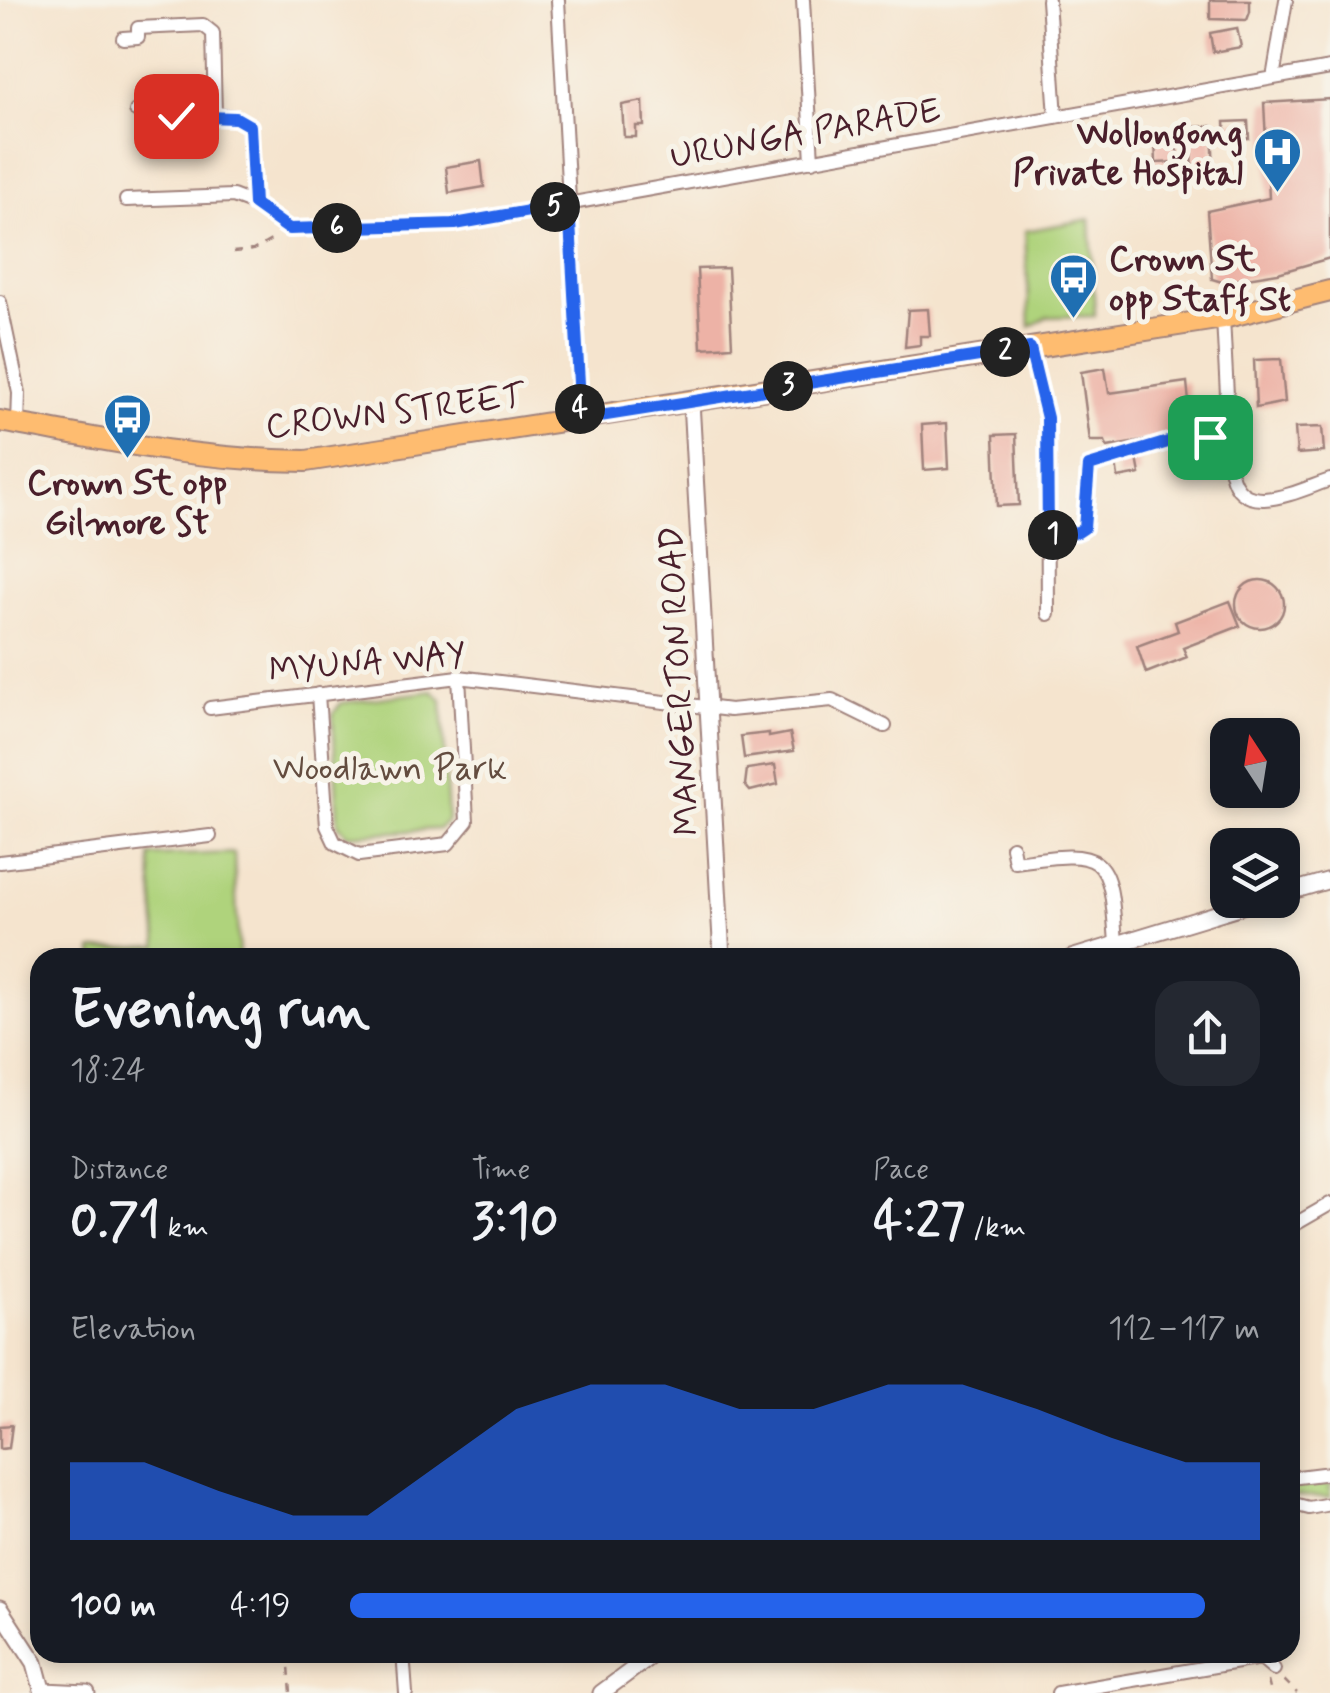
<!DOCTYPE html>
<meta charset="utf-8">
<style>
body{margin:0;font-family:Mynerve,sans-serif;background:#242831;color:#f1f3f6;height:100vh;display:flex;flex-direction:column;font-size:38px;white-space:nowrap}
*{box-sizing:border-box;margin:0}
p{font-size:32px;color:#9ea1a6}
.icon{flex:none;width:55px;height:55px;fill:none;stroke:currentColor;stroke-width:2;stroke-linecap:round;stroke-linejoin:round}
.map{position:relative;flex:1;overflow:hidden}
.details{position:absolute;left:30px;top:948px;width:1270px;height:715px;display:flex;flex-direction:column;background:#171b24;border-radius:30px;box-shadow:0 5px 15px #0003}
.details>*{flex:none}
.needle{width:65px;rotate:348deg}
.buttons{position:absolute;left:1210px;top:718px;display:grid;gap:20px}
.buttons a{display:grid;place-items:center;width:90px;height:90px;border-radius:20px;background:#171b24;box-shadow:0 5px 15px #0003;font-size:50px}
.pin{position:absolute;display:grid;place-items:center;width:85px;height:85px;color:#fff;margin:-42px;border-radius:20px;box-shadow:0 5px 15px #0006}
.km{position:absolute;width:50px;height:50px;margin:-25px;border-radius:50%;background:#222;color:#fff;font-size:28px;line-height:50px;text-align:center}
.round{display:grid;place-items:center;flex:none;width:105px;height:105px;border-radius:30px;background:#242831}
.overview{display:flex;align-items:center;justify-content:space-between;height:170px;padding:0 40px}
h1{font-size:55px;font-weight:800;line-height:75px}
.stats{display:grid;grid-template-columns:repeat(3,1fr);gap:15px;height:170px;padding:10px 40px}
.stats div{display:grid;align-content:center}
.stats b{font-size:50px;font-weight:800}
.stats small{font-size:28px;font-weight:400}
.stats p{font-size:28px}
.chart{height:280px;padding:20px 40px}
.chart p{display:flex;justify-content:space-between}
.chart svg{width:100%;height:180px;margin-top:10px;fill:#2563eb;opacity:.7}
ul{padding:0 40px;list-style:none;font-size:32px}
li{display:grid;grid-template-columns:160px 120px 1fr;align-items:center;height:75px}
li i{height:25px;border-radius:12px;background:#2563eb}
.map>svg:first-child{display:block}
</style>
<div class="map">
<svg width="1330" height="1693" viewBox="0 0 1330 1693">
<rect width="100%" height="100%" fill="#f7f3e8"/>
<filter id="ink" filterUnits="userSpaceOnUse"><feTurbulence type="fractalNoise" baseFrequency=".01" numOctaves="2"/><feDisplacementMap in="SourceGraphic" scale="20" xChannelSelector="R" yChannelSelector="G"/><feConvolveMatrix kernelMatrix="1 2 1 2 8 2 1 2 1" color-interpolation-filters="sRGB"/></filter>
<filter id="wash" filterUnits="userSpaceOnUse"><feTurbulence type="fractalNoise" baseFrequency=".0048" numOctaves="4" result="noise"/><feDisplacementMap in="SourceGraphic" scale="40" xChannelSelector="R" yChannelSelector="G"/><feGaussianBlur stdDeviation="2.25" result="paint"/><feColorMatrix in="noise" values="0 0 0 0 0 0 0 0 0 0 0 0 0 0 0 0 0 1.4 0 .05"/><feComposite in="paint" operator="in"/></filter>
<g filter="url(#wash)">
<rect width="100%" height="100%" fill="#f5e4ce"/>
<!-- green -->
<path fill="#afd37c" stroke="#7c7954" stroke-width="2.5" d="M 1090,219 L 1095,316 L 1047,317 L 1030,327 L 1025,231 Z
M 433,691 L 442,700 L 448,820 L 439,829 L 348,835 L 338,825 L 333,714 L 341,703 Z
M 234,853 L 239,957 L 94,957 L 93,950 L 158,946 L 150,856 Z
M 1330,1481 L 1330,1497 L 1290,1496 L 1290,1485 Z"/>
<g id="blocks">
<!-- building -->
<path fill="#edb2a6" d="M 1210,0 L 1250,0 L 1250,12 L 1247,20 L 1210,19 Z
M 1237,28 L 1241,47 L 1213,52 L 1210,33 Z
M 1330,99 L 1330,258 L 1278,273 L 1222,282 L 1212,279 L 1207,211 L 1269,198 L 1264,103 Z
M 643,101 L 644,126 L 636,126 L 636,137 L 624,137 L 622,105 Z
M 1248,121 L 1249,138 L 1226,139 L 1225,122 Z
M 1212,126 L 1214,174 L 1193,174 L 1191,127 Z
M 1176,138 L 1178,162 L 1156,163 L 1155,139 Z
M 481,161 L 484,187 L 449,193 L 446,167 Z
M 728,268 L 732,346 L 701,348 L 697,269 Z
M 928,309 L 930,336 L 920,336 L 920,345 L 905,347 L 908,310 Z
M 1281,359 L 1285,402 L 1256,408 L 1254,360 Z
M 1105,368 L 1109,393 L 1187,382 L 1192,433 L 1107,447 L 1105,441 L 1090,441 L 1081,372 Z
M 947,423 L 949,468 L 924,470 L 922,425 Z
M 1322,427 L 1324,452 L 1297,454 L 1295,428 Z
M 1016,434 L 1019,505 L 997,506 L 994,435 Z
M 1137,458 L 1140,474 L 1118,478 L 1116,462 Z
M1236 604a24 24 0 1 1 48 0a24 24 0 1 1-48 0Z
M 1230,601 L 1240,626 L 1183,648 L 1187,657 L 1146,673 L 1137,646 L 1178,631 L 1175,622 Z
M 769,733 L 769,737 L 790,733 L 794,751 L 744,758 L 741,736 Z
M 775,765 L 778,784 L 750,791 L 745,785 L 747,769 Z
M 12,1425 L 9,1448 L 0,1449 L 0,1426 Z"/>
</g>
</g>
<g filter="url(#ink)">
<use href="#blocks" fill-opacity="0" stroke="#a0827c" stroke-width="2.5"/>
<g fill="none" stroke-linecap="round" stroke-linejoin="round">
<defs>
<path id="minor" d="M 558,0 L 581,419
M 803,0 L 812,161
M 1048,0 L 1056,117
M 123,38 L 138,37 L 138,28 L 203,25 L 213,33 L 215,115 L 235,117 L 249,126 L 254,204 L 289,229 L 455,224 L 1330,68
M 1273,78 L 1286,0
M 136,111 L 215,115
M 126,200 L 233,196 L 254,204
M 0,302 L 19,393 L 18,424
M 1223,318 L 1231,472 C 1241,521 1299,490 1330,480
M 1030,348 L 1047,418 L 1048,614
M 1047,535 L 1078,533 L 1084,528 L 1089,466 L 1169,442 L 1229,435
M 318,694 L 327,826 L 335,843 L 359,855 L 448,844 L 467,821 L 459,677
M 210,708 L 459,677 L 730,710 L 832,700 L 885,726
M 1012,847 L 1015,862 C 1106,849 1110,852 1116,944
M 0,862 L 210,836
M 1290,1227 L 1330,1204
M 1290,1478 L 1330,1473
M 1290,1503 L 1309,1508 L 1330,1504
M 403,1652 L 406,1693
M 1058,1693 L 1261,1658 L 1274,1669"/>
<path id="tertiary" d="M 691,401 L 722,958
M 1282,894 L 1330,880
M 1071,958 L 1262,900
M 0,1609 L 35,1663 L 43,1693
M 44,1691 L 87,1693
M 601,1693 L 656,1652"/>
<path id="primary" d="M 0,421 C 108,440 194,460 306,461 L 1223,318 L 1330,291"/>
</defs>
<!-- minor casing -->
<use href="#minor" stroke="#a0827c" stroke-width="16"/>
<!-- tertiary casing -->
<use href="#tertiary" stroke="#a0827c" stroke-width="19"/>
<!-- primary casing -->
<use href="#primary" stroke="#a0827c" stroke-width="24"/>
<!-- path -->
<path stroke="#a0827c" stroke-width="2.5" stroke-dasharray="8 8" stroke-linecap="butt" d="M 233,252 L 253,250 L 275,238
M 288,1652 L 291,1693
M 1284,1680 L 1297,1693
M 1268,1681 L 1271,1693"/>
<!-- minor -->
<use href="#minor" stroke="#fff" stroke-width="12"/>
<!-- tertiary -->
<use href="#tertiary" stroke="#fff" stroke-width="15"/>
<!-- primary -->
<use href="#primary" stroke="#febc70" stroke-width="20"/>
</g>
</g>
<g fill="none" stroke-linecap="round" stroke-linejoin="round" filter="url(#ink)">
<defs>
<path id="route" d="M 176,116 L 236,118 L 250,126 L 254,204 L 289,229 L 455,224 L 569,204 L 581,419 L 1030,348 L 1047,418 L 1048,535 L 1078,532 L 1084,528 L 1089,466 L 1168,442 L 1210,437"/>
</defs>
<!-- route casing -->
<use href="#route" stroke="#fff" stroke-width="20"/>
<!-- route -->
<use href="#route" stroke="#2563eb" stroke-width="12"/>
</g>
<!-- icons -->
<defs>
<symbol id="hospital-pin" viewBox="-11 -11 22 30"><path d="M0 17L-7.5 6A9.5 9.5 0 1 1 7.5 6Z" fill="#1f6fb2" stroke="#f7f3e8"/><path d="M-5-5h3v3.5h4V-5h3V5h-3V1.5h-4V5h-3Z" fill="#fff"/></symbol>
<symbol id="bus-pin" viewBox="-11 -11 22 30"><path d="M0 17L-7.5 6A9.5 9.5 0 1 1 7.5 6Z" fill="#1f6fb2" stroke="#f7f3e8"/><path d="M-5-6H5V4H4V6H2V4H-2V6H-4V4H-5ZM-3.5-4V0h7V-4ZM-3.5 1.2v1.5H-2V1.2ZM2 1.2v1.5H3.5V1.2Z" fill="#fff"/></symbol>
</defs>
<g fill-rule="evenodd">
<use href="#hospital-pin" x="1250" y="124" width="55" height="75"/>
<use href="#bus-pin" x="1046" y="250" width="55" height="75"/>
<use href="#bus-pin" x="100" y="390" width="55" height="75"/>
</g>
<g text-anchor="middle" stroke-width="10" stroke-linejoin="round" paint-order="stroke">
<!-- street labels -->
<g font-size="35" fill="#4a1f2b" stroke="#f7f3e8">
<text transform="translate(805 132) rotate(-10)" y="12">URUNGA PARADE</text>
<text transform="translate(395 410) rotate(-7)" y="12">CROWN STREET</text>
<text transform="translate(367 661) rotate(-5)" y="12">MYUNA WAY</text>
<text transform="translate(678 681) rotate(-93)" y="12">MANGERTON ROAD</text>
</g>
<!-- poi labels -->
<g font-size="35" font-weight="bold" fill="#4a1f2b" stroke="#f7f3e8" text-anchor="end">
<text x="1243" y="144">Wollongong<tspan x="1243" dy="40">Private Hospital</tspan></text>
<text x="1109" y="270" text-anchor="start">Crown St<tspan x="1109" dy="40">opp Staff St</tspan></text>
<text x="127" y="494" text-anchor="middle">Crown St opp<tspan x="127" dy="40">Gilmore St</tspan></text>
</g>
<!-- park labels -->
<g font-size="35" fill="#634c3f" stroke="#f7f3e8">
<text x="390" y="779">Woodlawn Park</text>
</g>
</g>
</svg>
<div class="buttons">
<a><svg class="needle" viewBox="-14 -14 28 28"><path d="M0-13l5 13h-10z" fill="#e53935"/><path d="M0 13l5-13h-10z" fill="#9ea1a6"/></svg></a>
<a><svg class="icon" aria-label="layers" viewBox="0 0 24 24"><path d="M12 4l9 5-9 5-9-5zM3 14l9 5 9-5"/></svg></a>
</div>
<div class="pin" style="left:1210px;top:437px;background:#1e9e55"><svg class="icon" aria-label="arrive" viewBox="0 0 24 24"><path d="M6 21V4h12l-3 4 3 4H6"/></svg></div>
<div class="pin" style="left:176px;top:116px;background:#d93025"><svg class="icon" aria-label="check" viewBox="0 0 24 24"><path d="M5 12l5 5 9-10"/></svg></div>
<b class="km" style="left:1053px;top:535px">1</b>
<b class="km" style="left:1005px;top:352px">2</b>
<b class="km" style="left:788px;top:386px">3</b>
<b class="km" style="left:580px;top:409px">4</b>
<b class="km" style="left:555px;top:207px">5</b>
<b class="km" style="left:337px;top:228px">6</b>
<section class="details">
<div class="overview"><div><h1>Evening run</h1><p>18:24</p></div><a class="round"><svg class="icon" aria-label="share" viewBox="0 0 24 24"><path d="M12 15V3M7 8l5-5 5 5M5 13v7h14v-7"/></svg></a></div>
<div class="stats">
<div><p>Distance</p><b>0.71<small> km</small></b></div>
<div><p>Time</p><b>3:10</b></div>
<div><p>Pace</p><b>4:27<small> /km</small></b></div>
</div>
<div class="chart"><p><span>Elevation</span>112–117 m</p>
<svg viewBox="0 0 160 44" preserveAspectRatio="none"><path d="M0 44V25L10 25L20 32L30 38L40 38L50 25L60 12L70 6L80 6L90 12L100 12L110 6L120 6L130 12L140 19L150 25L160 25V44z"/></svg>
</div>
<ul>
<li><b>100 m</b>4:19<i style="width:94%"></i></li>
</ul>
</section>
</div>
